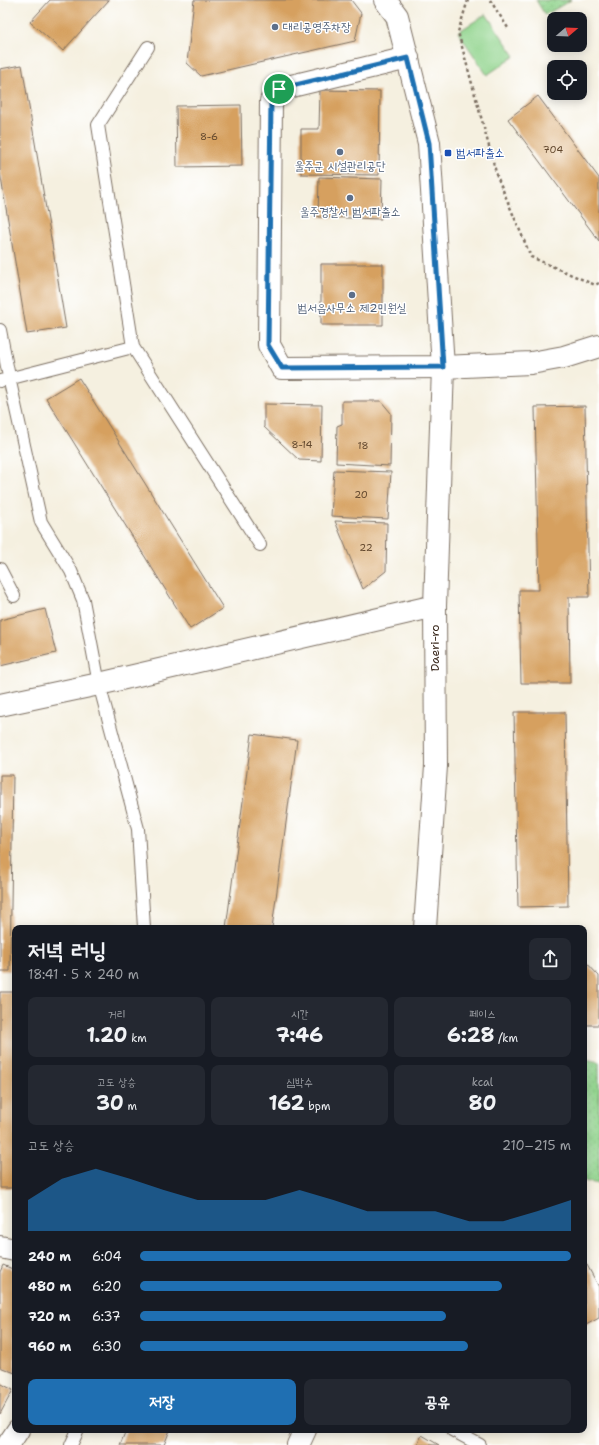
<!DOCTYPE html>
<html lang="ko">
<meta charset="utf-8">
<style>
body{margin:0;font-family:"Shantell Sans","Poor Story",sans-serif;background:#242831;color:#f1f3f6;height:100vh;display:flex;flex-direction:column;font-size:15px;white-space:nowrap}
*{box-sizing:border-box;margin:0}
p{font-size:13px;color:#9ea1a6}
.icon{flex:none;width:22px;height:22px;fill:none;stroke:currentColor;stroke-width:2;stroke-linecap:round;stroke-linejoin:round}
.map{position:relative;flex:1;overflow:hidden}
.side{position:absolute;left:12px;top:925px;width:575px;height:508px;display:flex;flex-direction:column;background:#171b24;border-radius:8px;box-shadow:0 2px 10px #0003}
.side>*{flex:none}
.needle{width:26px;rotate:71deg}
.controls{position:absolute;left:547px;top:12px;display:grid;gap:8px}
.controls a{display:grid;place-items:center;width:40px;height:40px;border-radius:8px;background:#171b24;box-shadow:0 2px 10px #0003;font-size:20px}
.pin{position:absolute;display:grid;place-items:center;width:34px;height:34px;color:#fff;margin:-17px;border:2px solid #fff;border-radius:50%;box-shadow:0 1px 4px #0007}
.round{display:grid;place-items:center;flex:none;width:42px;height:42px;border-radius:8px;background:#242831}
.head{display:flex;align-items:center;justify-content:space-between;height:68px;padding:0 16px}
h1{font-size:22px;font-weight:700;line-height:30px}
.figures{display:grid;grid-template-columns:repeat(3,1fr);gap:6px;height:68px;padding:4px 16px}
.figures div{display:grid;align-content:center;border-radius:8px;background:#242831;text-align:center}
.figures b{font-size:20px;font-weight:700}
.figures small{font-size:11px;font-weight:400}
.figures p{font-size:11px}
.chart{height:112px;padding:8px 16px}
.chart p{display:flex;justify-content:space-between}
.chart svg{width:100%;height:72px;margin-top:4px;fill:#1f6fb2;opacity:.7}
.cta{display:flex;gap:8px;margin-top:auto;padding:8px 16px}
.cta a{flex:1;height:46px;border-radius:8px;background:#1f6fb2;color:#fff;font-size:16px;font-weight:700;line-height:46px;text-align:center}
.cta a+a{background:#242831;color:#f1f3f6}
ul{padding:0 16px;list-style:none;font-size:13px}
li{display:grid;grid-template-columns:64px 48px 1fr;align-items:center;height:30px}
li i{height:10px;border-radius:5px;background:#1f6fb2}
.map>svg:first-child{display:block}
</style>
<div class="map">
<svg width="599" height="1445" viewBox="0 0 599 1445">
<defs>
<pattern id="park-dots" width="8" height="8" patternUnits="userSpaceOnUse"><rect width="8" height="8" fill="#91d48d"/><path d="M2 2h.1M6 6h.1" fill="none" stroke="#7eb679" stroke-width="1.8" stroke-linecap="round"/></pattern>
</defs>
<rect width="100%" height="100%" fill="#fff"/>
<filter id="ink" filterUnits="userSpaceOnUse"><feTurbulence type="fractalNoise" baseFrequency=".025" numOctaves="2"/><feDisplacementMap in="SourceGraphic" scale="8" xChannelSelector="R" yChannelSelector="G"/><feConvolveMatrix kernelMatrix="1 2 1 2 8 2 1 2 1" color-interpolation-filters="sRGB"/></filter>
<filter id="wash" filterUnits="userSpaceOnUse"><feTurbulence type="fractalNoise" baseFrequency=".012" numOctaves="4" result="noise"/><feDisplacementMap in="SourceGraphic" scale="16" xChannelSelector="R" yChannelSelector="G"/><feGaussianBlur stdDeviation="0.9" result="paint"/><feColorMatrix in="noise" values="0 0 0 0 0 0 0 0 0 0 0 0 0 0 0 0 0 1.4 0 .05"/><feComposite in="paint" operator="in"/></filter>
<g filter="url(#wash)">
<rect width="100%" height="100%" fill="#f5f0e0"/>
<!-- park -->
<path fill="url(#park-dots)" stroke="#667f56" d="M 536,0 L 571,0 L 545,15 Z
M 584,1059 L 599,1062 L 599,1184 L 584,1181 Z"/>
<!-- pitch -->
<path fill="#91d48d" stroke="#667f56" d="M 486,14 L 515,56 L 487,75 L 458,32 Z"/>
<g id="blocks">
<!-- building -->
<path fill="#d6a05f" d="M 50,0 L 109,0 L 63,51 L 30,22 Z
M 194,0 L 351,0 L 361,13 L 355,41 L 201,76 L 187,63 Z
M 22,65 L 66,328 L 27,334 L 0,172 L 0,69 Z
M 320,90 L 380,91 L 379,175 L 301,174 L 301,129 L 319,129 Z
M 538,96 L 599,178 L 599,241 L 508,119 Z
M 241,105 L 242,166 L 177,167 L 176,106 Z
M 319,177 L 382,179 L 381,219 L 318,217 Z
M 321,264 L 383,264 L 383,325 L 321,325 Z
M 79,378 L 223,608 L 190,629 L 46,398 Z
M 342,401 L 381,401 L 391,413 L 390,466 L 336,463 L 337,426 L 342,424 Z
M 264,404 L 322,405 L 321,461 L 299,460 L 264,427 Z
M 585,406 L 589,597 L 569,597 L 570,683 L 521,683 L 519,590 L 539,590 L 535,407 Z
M 334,470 L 391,472 L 388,519 L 331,516 Z
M 335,521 L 387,523 L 386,571 L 363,589 Z
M 45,609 L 56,653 L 0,666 L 0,620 Z
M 514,712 L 565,712 L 568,906 L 518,907 Z
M 252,734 L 297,740 L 272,928 L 226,928 Z
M 0,775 L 13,775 L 10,971 L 0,971 Z
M 584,960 L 599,976 L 599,1025 L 584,1025 Z
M 0,992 L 15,992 L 15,1188 L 0,1188 Z
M 584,1263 L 587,1265 L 599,1287 L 599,1318 L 584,1326 Z
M 3,1265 L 15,1270 L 15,1373 L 0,1367 L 0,1272 Z
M 0,1383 L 13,1390 L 0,1414 Z
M 126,1430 L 170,1430 L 164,1445 L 120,1445 Z
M 422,1435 L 439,1445 L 417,1445 Z"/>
</g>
</g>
<g filter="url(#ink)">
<use href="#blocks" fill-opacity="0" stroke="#7c6f62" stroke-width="1"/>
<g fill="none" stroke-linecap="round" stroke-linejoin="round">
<defs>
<path id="service" d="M 148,47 L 98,125 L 133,347 L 260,545
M 0,330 L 10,382 L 41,522 L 71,571 L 83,600 L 99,684 L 138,829 L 144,928
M 0,381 L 133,347
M 0,569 L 14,596
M 452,1430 L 480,1445
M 71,1445 L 78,1430"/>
<path id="minor" d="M 408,58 L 279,89 L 271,101 L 269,345 L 282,368 L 443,367 L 531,363 L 564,357 L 599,346
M 0,705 L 99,684 L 435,606
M 0,1247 L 15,1250
M 8,1445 L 18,1430"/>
<path id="secondary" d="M 385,0 L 397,16 L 429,143 L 443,367 L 435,606 L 436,766 L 425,928
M 298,1445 L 305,1430"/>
</defs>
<!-- service casing -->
<use href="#service" stroke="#7c6f62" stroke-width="14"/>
<!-- minor casing -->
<use href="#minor" stroke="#7c6f62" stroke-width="24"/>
<!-- secondary casing -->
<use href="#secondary" stroke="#7c6f62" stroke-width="24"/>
<!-- path -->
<path stroke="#7c6f62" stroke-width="2.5" stroke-dasharray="3 3" stroke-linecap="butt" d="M 468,0 L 458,32 L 497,176 L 531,257 L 595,285 L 599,283
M 490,0 L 508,28"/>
<!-- service -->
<use href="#service" stroke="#fff" stroke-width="12"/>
<!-- minor -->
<use href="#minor" stroke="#fff" stroke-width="22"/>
<!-- secondary -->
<use href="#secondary" stroke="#fff" stroke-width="22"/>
</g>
</g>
<g fill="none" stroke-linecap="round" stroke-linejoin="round" filter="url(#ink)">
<defs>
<path id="route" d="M 408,58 L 429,143 L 443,367 L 282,368 L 268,345 L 271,101 L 279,89 Z"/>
</defs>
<!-- route casing -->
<use href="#route" stroke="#fff" stroke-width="8"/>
<!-- route -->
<use href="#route" stroke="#1f6fb2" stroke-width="5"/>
</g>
<!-- markers -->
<g fill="#5c6f8a" stroke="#fff" stroke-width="1.5">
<circle cx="275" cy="27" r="4"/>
<circle cx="340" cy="152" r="4"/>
<circle cx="350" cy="198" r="4"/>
<circle cx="352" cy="295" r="4"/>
</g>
<rect fill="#1a4fb4" stroke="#fff" stroke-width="1.5" x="444" y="149" width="8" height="8" rx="2"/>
<g text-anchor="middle" stroke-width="3" stroke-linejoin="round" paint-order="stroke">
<!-- number labels -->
<g font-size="10" fill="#62482e">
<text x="209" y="140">8-6</text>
<text x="553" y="153">704</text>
<text x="302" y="448">8-14</text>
<text x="363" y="449">18</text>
<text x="361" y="498">20</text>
<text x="366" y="551">22</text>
</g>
<!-- service labels -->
<g font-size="12" fill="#4e5e75" stroke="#fff">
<text x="283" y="31" text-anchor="start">대리공영주차장</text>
<text x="340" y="170">울주군 시설관리공단</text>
<text x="350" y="216">울주경찰서 범서파출소</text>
<text x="352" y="312">범서읍사무소 제2민원실</text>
</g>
<!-- transit labels -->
<g font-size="12" fill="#164399" stroke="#fff" text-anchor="start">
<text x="456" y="157">범서파출소</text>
</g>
<!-- street labels -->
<g font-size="12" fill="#3b2a1e" stroke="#fff">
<text transform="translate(435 648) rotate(-90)" y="4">Daeri-ro</text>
</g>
</g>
</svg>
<div class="controls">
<a><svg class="needle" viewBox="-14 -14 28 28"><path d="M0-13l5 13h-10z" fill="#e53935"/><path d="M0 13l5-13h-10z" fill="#9ea1a6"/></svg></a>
<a><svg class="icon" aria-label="locate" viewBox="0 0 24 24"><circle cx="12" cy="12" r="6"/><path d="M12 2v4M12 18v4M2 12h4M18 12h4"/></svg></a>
</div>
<div class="pin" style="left:279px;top:89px;background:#1e9e55"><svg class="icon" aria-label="arrive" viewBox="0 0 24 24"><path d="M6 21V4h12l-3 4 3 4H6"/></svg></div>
<section class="side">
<div class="head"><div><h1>저녁 러닝</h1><p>18:41 · 5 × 240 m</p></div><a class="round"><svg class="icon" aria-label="share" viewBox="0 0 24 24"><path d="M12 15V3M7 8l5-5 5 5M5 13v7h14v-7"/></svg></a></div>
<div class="figures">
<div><p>거리</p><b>1.20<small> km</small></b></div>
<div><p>시간</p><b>7:46</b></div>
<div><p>페이스</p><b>6:28<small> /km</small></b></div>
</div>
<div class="figures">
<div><p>고도 상승</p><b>30<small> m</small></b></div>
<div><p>심박수</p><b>162<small> bpm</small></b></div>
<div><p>kcal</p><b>80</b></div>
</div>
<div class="chart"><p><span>고도 상승</span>210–215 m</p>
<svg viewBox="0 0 160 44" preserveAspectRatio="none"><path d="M0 44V25L10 12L20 6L30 12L40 19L50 25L60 25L70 25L80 19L90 25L100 32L110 32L120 32L130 38L140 38L150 32L160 25V44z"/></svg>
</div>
<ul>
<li><b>240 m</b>6:04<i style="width:100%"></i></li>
<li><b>480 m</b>6:20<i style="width:84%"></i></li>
<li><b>720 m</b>6:37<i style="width:71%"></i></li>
<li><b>960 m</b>6:30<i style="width:76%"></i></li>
</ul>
<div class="cta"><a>저장</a><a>공유</a></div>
</section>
</div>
